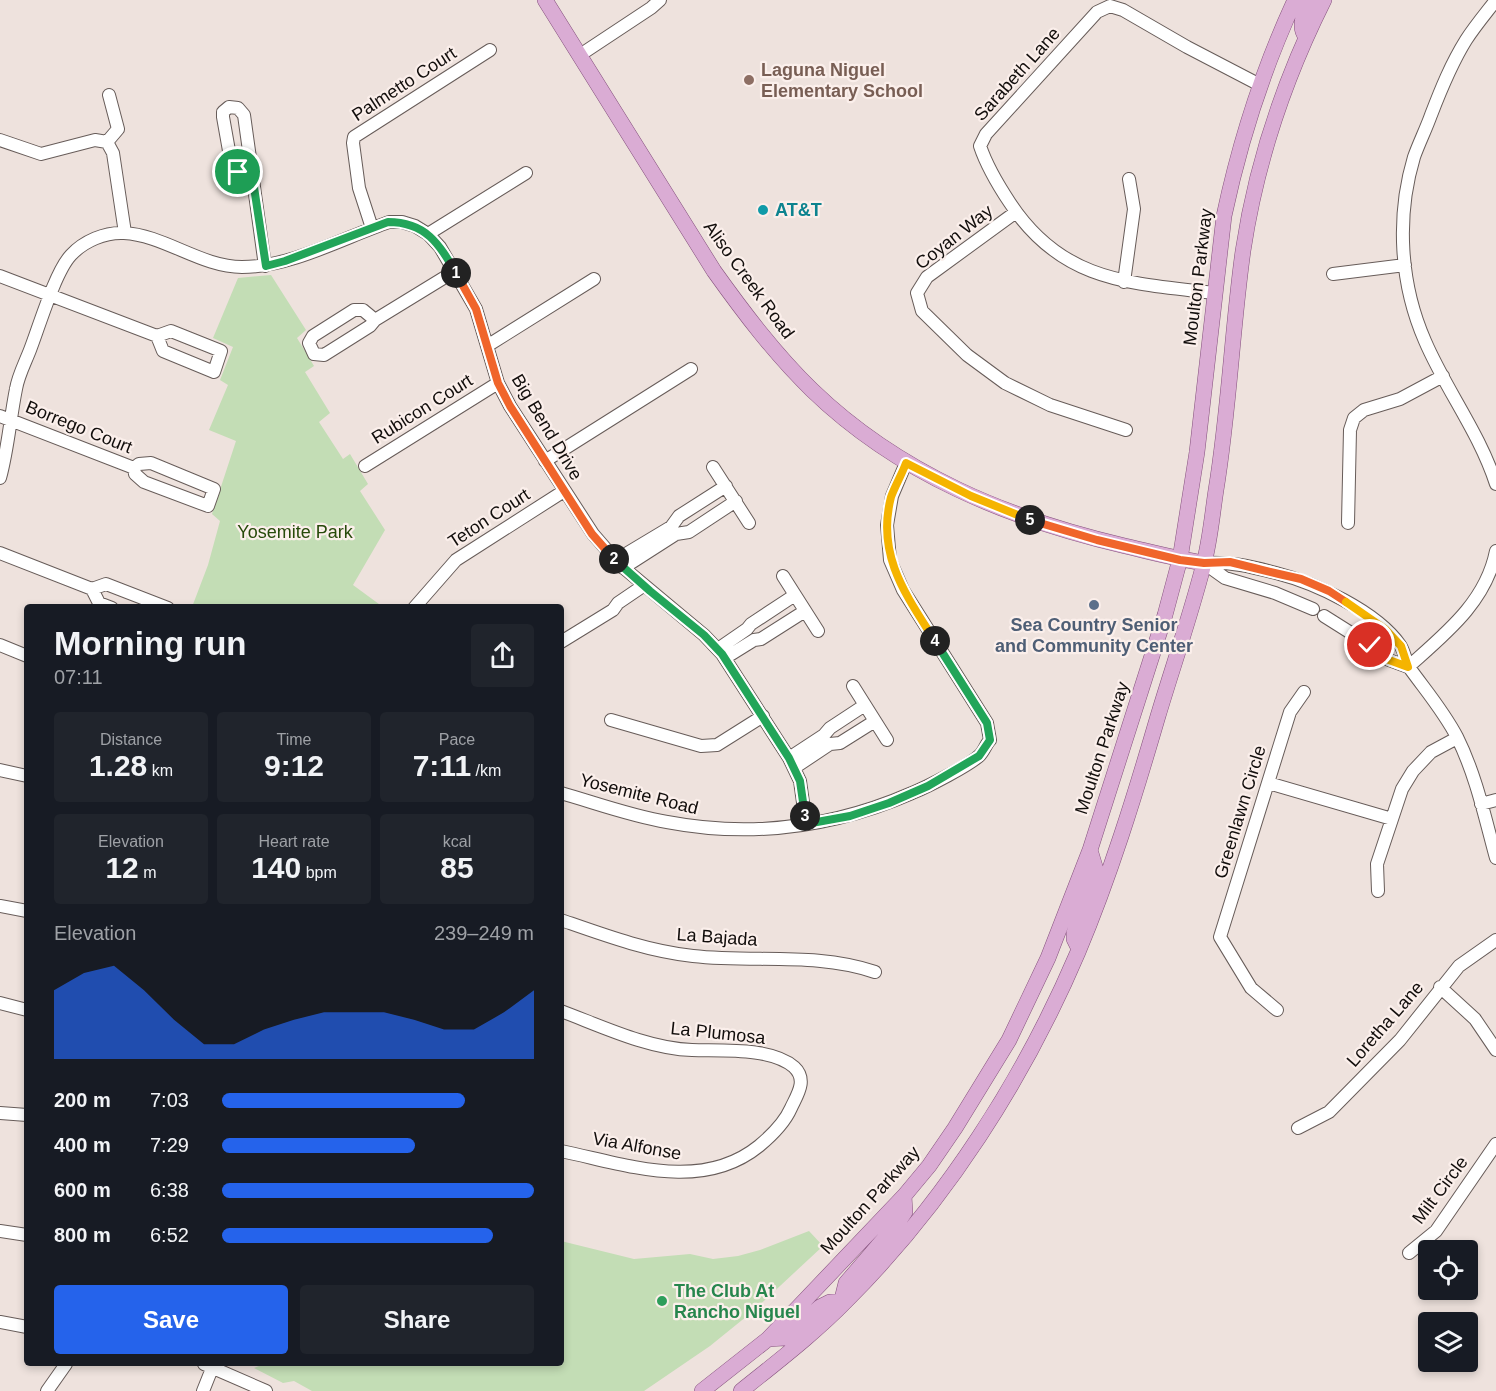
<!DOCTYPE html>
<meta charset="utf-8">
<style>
body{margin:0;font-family:Helvetica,sans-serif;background:#20242c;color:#f1f3f6;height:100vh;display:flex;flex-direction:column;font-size:22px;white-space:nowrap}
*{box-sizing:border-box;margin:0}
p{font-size:20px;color:#9ea1a6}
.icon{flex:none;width:33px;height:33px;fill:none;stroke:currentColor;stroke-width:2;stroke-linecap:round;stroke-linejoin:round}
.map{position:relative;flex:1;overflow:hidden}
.sheet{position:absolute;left:24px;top:604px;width:540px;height:762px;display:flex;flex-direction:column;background:#171b24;border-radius:6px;box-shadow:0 3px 9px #0003}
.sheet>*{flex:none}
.controls{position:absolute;left:1418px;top:1240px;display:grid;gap:12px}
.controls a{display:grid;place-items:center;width:60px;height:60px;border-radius:6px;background:#171b24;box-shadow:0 3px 9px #0003;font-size:30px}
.pin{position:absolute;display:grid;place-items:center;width:51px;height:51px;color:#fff;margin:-26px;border:3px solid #fff;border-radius:50%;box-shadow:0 2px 6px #0007}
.km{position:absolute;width:30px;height:30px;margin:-15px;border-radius:50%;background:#222;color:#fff;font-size:16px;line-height:30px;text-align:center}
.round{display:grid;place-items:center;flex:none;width:63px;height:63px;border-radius:6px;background:#20242c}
.summary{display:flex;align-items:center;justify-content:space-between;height:102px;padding:0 30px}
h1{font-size:33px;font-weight:700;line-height:45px}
.stats{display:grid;grid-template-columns:repeat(3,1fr);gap:9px;height:102px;padding:6px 30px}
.stats div{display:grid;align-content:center;border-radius:6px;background:#20242c;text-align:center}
.stats b{font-size:30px;font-weight:700}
.stats small{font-size:16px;font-weight:400}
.stats p{font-size:16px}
.chart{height:168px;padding:12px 30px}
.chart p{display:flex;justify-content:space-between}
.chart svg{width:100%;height:108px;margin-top:6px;fill:#2563eb;opacity:.7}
.button{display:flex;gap:12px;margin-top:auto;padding:12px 30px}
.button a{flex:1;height:69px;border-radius:6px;background:#2563eb;color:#fff;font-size:24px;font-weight:700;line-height:69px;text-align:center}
.button a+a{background:#20242c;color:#f1f3f6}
ul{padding:0 30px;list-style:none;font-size:20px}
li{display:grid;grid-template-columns:96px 72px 1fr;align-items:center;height:45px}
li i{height:15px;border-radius:8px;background:#2563eb}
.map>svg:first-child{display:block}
</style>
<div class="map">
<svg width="1496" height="1391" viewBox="0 0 1496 1391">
<rect width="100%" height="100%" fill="#eee2dd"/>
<!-- green -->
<path fill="#c3ddb5" d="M 271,275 L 306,330 L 297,338 L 314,366 L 305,372 L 330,413 L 319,422 L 343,459 L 350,454 L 368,484 L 360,491 L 385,530 L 353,585 L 383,607 L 181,607 L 182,605 L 192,607 L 208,565 L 220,521 L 212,514 L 236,441 L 209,430 L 228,385 L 220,380 L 233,347 L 213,338 L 238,278 Z
M 809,1231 L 823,1246 L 752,1312 L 710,1346 L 644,1391 L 312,1391 L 294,1381 L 283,1383 L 254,1368 L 264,1364 L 561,1364 L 561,1241 L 634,1259 L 690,1254 L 713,1259 L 738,1256 L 760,1250 Z"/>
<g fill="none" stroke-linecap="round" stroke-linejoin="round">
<defs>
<path id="minor" d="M 1496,0 C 1486,13 1475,26 1466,40 C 1451,64 1441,89 1431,115 C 1426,129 1419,143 1414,157 C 1396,217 1400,284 1425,341 C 1446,390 1479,432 1496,484
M 580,55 L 651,8 L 660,0
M 109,95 L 118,129 L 107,142 L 113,153 L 125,233
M 0,140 L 41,154 L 95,140 L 107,142
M 252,174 L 238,172 L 231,162 L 223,117 L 223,112 L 229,107 L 238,108 L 244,115 L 265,266
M 1016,212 L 927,277 L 917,293 L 922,311 L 967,355 L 1005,383 L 1050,405 L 1126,430
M 372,228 L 359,188 L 353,143 L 354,137 L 490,50
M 428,234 L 526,173
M 1333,274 L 1405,265
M 0,276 L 157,336 L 171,331 L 221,351 L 214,372 L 163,351 L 157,336
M 1124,282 L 1134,209 L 1129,179
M 1214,293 C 1129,283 1062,282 1010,203 C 998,185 987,167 980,146 L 986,134 L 1097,12 L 1110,6 L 1123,10 L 1187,47 L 1260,85
M 375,320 L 363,310 L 354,310 L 313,336 L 309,343 L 314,354 L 324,355 L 370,326 L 375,320 L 455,271
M 487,346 L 594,279
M 0,416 L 134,468 L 139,464 L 151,463 L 214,489 L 208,506 L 144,482 L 135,474 L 134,468
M 545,461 L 691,369
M 365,466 L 498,383
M 713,467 L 749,523
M 0,478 C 8,449 10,419 16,389 C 18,376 25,363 30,350 C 39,327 55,272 71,255 C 84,241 105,232 124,233 C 164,235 201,267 242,267 C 291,267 343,238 389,222 L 402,222 L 415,226 L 428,234 L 440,247 L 476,309 L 498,383 L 510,406 L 593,534 L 619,564 L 704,635 L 722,654 L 789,758 L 800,781 L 806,824
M 1348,523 L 1350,430 L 1354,418 L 1364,410 L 1400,399 L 1443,376
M 0,553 L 92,589 L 99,603 L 112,608
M 616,560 L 671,527 L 679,516 L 726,486
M 1204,563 C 1233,562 1249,566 1276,573 C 1315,583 1376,611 1400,645 C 1405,652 1405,662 1411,670 C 1427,692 1444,712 1457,737 C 1476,775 1485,818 1496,858
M 1204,563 L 1225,578 L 1275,593 L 1313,609
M 623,568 L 676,534 L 689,532 L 736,501
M 783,576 L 818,631
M 92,589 L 106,584 L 168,608
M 414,608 L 456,560 L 564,491
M 1324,616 L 1370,645 L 1389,660 L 1408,667
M 561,642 L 613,610 L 618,603 L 643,586
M 0,645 L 27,656
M 718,649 L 747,629 L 751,624 L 795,595
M 725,658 L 754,640 L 761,639 L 805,611
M 1408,667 C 1445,634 1486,602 1496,551
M 853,686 L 887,740
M 611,720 L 701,746 L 717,745 L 763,716
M 789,758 L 824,735 L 830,728 L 865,705
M 794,768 L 830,744 L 840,743 L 875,721
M 0,770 L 27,776
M 1268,783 L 1392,819
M 561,793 C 596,803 631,816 667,822 C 751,838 834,827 912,793 C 927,787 970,765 980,755 C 984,751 986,744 990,740 L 987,723 L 903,590 L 890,560 L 887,525 L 892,496 L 906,463
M 1481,804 L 1496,800
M 1378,891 L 1377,864 L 1402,789 L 1413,771 L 1431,752 L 1457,738
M 0,906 L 27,911
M 561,920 C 604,935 647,951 693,956 C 755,963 816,952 875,972
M 1440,987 L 1475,1019 L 1496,1050
M 0,1003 L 27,1010
M 1277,1010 L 1251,988 L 1220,937 L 1290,712 L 1304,692
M 561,1011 C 601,1026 649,1049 692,1050 C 721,1051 771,1047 794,1067 C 808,1080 797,1095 791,1108 C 784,1124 771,1136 759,1146 C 701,1193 625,1164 561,1151
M 0,1113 L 27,1115
M 1298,1128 L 1329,1112 L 1400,1040 L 1459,966 L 1496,940
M 0,1231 L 27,1235
M 1409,1253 L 1436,1231 L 1496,1144
M 0,1322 L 27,1327
M 204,1364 L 266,1391
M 47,1391 L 66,1364
M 203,1391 L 213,1366"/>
<path id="major" d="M 545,0 L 714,271 C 744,313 775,354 812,390 C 899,474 1009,519 1125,546 C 1151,552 1177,559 1204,563
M 1306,37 C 1297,25 1305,12 1311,0
M 1079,949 L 1074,939 L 1074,933 L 1096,870 L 1090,850
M 768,1339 L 784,1338 L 820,1307 L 830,1302 L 846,1301 L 843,1295 L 846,1283 L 896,1225 L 905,1212 L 904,1196
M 702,1391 L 768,1339 L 904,1196 L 929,1166 L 955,1128 L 1009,1040 L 1048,958 L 1090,850 L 1165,615 L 1180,559 L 1197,452 L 1224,216 C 1240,141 1263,69 1295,0
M 741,1391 C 777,1362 815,1333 847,1300 C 945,1202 1024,1079 1078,952 C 1110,876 1135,795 1158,716 C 1173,666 1190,617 1203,567 C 1210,542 1212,516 1216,490 C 1229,411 1232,330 1243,251 C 1256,164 1285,78 1324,0"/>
</defs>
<!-- minor casing -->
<use href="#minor" stroke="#675c59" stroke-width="14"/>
<!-- major casing -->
<use href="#major" stroke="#84507c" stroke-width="16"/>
<!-- minor -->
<use href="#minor" stroke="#fff" stroke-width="12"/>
<!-- major -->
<use href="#major" stroke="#daacd4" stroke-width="15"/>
</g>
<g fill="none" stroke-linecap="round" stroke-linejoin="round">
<defs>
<path id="split-1" d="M 238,172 L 252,174 L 266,266 L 285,261 L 388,222 C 426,222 439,244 456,273"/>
<path id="split-2" d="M 456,273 L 476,309 L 498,383 L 510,406 L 592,534 L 614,559"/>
<path id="split-3" d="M 614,559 L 650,591 L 704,635 L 722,654 L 789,758 L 800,781 L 805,816"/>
<path id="split-4" d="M 805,816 L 806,824 L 850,816 L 889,803 L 928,786 L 979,756 L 990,740 L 987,723 L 935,641"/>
<path id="split-5" d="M 935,641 C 906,595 876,555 891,497 C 895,486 902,474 906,463 L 971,496 L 1030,520"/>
<path id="split-6" d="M 1030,520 L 1097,540 L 1180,560 L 1204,563 L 1230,562 L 1279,574 L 1301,579 L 1329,591 L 1346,602"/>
<path id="split-7" d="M 1346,602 L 1385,629 L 1401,646 L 1408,667 L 1389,660 L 1370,645"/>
</defs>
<!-- split-1 casing -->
<use href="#split-1" stroke="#fff" stroke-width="12"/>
<!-- split-2 casing -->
<use href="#split-2" stroke="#fff" stroke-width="12"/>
<!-- split-3 casing -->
<use href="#split-3" stroke="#fff" stroke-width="12"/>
<!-- split-4 casing -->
<use href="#split-4" stroke="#fff" stroke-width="12"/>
<!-- split-5 casing -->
<use href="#split-5" stroke="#fff" stroke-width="12"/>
<!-- split-6 casing -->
<use href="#split-6" stroke="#fff" stroke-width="12"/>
<!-- split-7 casing -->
<use href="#split-7" stroke="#fff" stroke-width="12"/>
<!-- split-1 -->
<use href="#split-1" stroke="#22a559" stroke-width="8"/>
<!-- split-2 -->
<use href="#split-2" stroke="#f0652b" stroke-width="8"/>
<!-- split-3 -->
<use href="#split-3" stroke="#22a559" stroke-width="8"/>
<!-- split-4 -->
<use href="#split-4" stroke="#22a559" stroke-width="8"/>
<!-- split-5 -->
<use href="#split-5" stroke="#f5b400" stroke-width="8"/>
<!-- split-6 -->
<use href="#split-6" stroke="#f0652b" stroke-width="8"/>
<!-- split-7 -->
<use href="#split-7" stroke="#f5b400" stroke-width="8"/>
</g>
<!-- markers -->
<circle fill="#8d6e63" stroke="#fbefeb" stroke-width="2" cx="749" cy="80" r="6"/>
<circle fill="#0f9aa8" stroke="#fbefeb" stroke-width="2" cx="763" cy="210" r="6"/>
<circle fill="#5c6f8a" stroke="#fbefeb" stroke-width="2" cx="1094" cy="605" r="6"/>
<circle fill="#2e9e5b" stroke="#fbefeb" stroke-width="2" cx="662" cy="1301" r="6"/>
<g text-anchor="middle" stroke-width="4.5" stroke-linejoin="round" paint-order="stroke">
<!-- education labels -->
<g font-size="18" font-weight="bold" fill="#785e54" stroke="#fbefeb" text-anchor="start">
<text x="761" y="76">Laguna Niguel<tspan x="761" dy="21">Elementary School</tspan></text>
</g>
<!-- street labels -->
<g font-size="18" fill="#120e0c" stroke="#fbefeb">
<text transform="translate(1017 74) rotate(-48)" y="6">Sarabeth Lane</text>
<text transform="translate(404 84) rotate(-33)" y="6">Palmetto Court</text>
<text transform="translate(954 237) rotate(-38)" y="6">Coyan Way</text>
<text transform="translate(1198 277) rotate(-83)" y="6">Moulton Parkway</text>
<text transform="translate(749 280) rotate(54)" y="6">Aliso Creek Road</text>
<text transform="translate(422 409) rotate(-32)" y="6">Rubicon Court</text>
<text transform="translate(79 427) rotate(22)" y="6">Borrego Court</text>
<text transform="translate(547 427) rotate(59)" y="6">Big Bend Drive</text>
<text transform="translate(489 518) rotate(-33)" y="6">Teton Court</text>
<text transform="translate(1102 748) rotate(-72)" y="6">Moulton Parkway</text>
<text transform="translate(639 794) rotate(14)" y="6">Yosemite Road</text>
<text transform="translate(1240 812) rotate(-73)" y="6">Greenlawn Circle</text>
<text transform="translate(717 937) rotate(4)" y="6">La Bajada</text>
<text transform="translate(1385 1024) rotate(-49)" y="6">Loretha Lane</text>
<text transform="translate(718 1033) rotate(6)" y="6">La Plumosa</text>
<text transform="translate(637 1146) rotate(10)" y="6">Via Alfonse</text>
<text transform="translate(1440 1190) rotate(-53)" y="6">Milt Circle</text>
<text transform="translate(870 1200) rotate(-48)" y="6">Moulton Parkway</text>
</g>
<!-- culture labels -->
<g font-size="18" font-weight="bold" fill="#0d838f" stroke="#fbefeb" text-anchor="start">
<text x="775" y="216">AT&amp;T</text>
</g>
<!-- park labels -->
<g font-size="18" fill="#274a0a" stroke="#fbefeb">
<text x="295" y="538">Yosemite Park</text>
</g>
<!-- service labels -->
<g font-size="18" font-weight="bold" fill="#4e5e75" stroke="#fbefeb">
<text x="1094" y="631">Sea Country Senior<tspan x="1094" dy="21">and Community Center</tspan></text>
</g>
<!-- leisure labels -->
<g font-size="18" font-weight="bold" fill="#27864d" stroke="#fbefeb" text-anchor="start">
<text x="674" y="1297">The Club At<tspan x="674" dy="21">Rancho Niguel</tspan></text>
</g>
</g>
</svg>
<div class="controls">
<a><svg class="icon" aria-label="locate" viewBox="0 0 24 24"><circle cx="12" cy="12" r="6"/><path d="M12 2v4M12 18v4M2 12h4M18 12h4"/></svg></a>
<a><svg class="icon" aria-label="layers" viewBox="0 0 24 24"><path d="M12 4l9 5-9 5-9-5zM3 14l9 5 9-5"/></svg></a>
</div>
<div class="pin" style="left:238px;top:172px;background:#1e9e55"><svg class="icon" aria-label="arrive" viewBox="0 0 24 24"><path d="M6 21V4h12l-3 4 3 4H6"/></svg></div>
<div class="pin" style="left:1370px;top:645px;background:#d93025"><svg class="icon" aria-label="check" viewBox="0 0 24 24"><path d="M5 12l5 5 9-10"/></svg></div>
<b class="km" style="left:456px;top:273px">1</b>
<b class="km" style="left:614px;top:559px">2</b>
<b class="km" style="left:805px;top:816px">3</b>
<b class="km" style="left:935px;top:641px">4</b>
<b class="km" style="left:1030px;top:520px">5</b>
<section class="sheet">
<div class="summary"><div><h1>Morning run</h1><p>07:11</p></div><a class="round"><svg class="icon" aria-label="share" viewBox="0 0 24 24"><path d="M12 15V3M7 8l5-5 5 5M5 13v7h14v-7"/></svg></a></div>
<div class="stats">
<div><p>Distance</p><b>1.28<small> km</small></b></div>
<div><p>Time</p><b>9:12</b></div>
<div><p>Pace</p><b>7:11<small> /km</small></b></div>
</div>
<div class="stats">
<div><p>Elevation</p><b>12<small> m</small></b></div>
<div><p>Heart rate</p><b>140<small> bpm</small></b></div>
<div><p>kcal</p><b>85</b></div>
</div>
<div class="chart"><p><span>Elevation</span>239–249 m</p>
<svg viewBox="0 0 160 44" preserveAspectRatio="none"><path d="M0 44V16L10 9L20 6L30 16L40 28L50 38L60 38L70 32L80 28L90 25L100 25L110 25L120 28L130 32L140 32L150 25L160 16V44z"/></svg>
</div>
<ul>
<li><b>200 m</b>7:03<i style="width:78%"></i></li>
<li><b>400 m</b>7:29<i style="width:62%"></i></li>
<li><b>600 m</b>6:38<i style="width:100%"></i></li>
<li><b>800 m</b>6:52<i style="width:87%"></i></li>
</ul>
<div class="button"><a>Save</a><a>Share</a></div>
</section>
</div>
